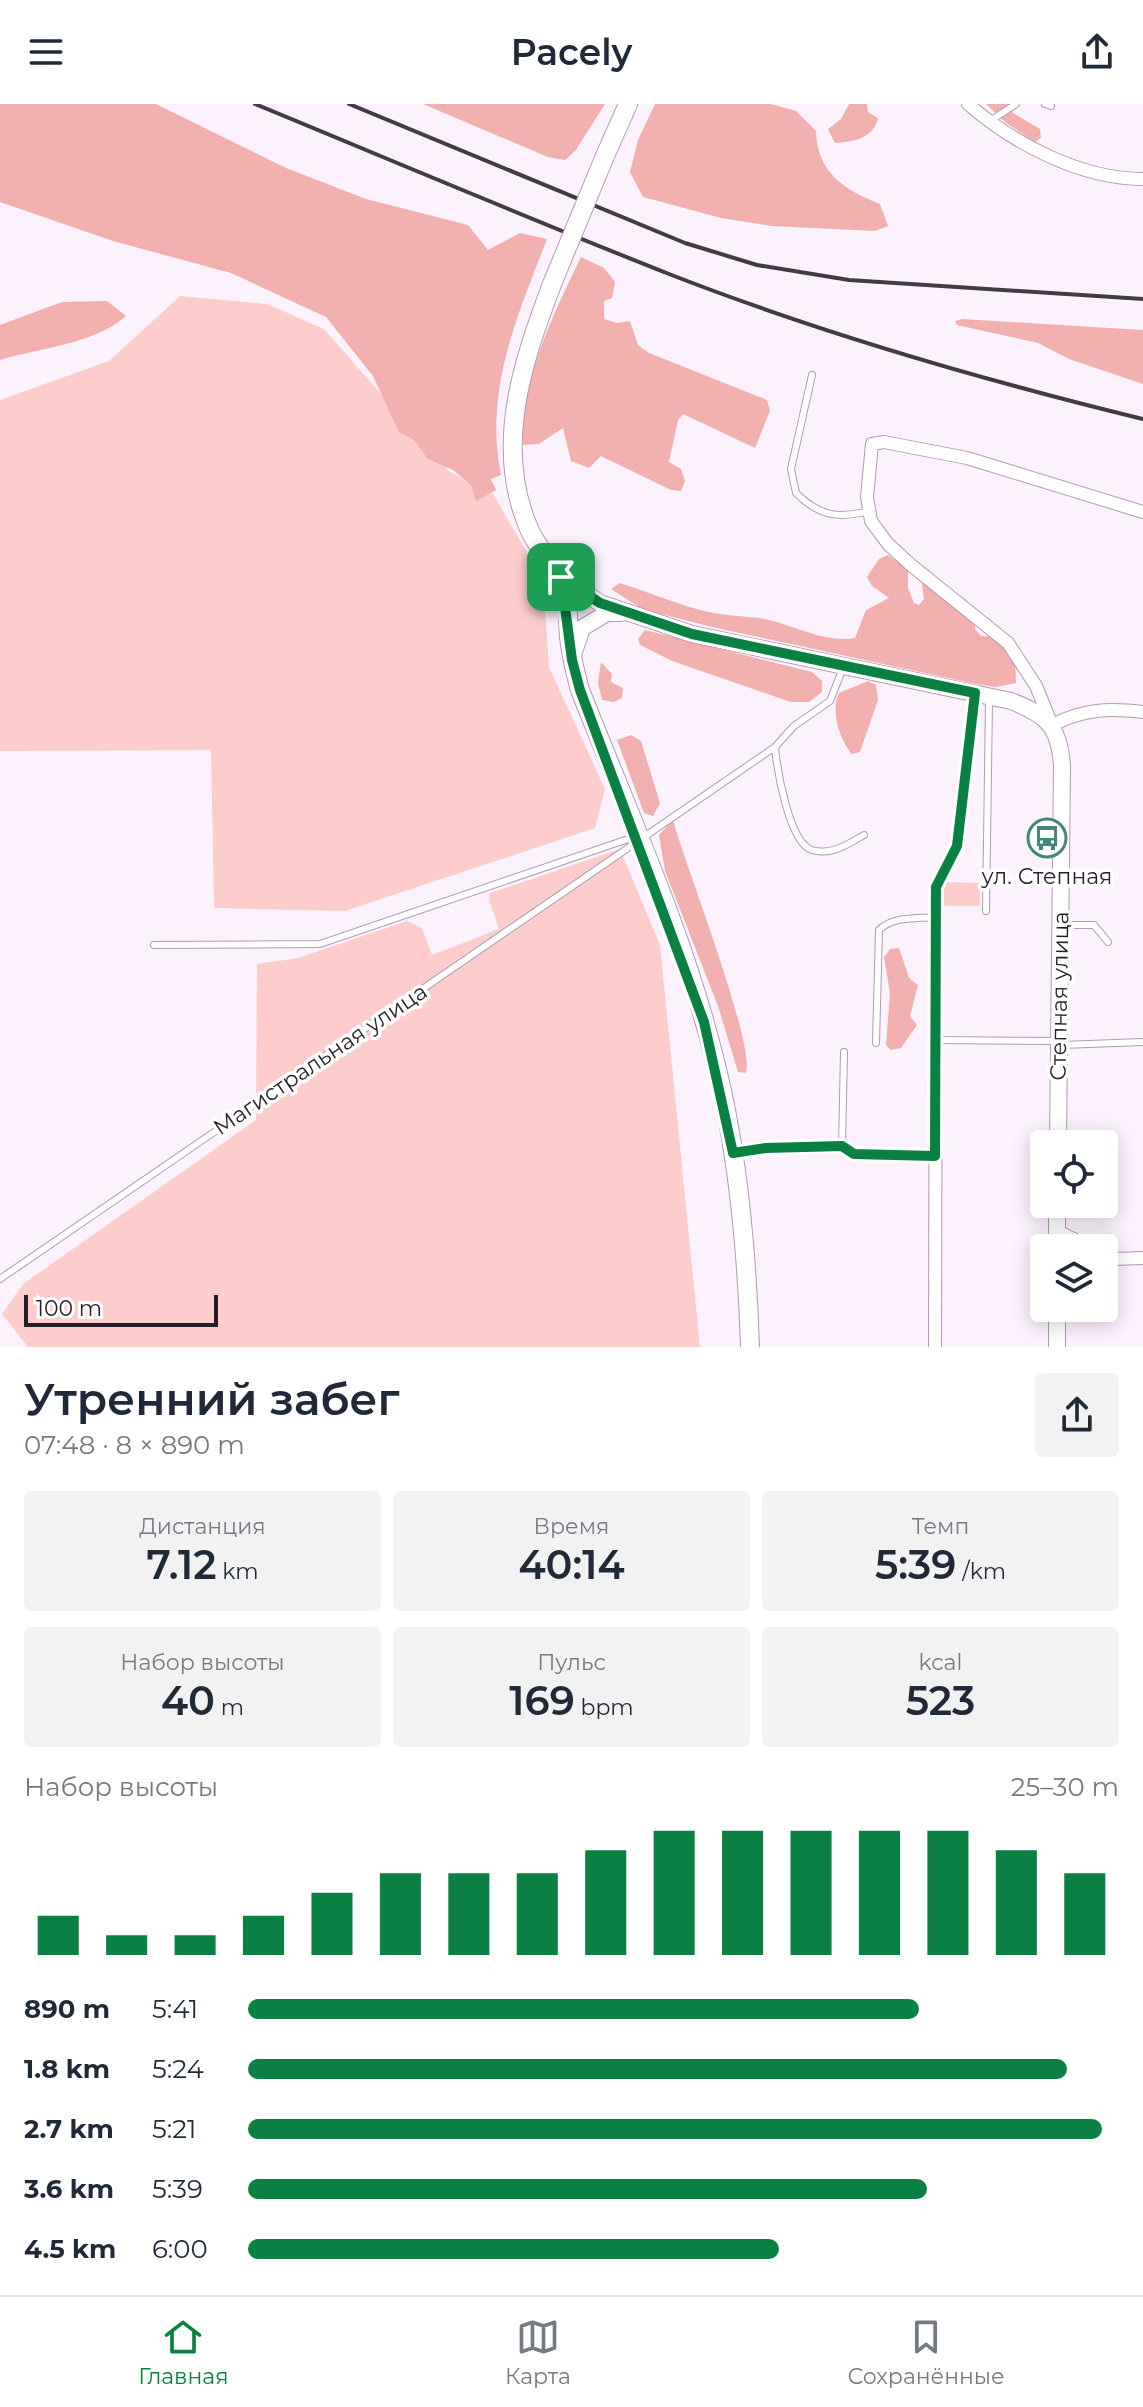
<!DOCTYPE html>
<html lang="ru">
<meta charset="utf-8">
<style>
body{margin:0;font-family:Montserrat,sans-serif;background:#f2f2f3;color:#1f2937;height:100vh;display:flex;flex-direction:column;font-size:30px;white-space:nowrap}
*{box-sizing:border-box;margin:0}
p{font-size:26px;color:#747a83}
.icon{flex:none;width:44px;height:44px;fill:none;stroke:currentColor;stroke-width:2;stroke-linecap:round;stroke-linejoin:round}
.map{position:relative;height:1243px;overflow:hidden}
.side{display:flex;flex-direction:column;background:#fff;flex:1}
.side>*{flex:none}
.fabs{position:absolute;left:1030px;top:1026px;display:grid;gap:16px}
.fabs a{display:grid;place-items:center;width:88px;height:88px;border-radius:8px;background:#fff;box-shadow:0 4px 20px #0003;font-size:40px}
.scale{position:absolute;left:24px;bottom:20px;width:194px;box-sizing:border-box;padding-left:8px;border:4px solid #261e27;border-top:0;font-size:22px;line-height:28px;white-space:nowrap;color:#261e27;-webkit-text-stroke:6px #fff;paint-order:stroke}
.pin{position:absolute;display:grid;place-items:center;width:68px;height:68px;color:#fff;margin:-34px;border-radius:16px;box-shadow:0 4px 12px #0006}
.round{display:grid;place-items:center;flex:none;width:84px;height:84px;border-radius:8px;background:#f2f2f3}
.summary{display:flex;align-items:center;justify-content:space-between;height:136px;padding:0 24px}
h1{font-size:44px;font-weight:600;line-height:60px}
.figures{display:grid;grid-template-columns:repeat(3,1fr);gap:12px;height:136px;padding:8px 24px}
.figures div{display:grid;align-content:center;border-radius:8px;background:#f2f2f3;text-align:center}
.figures b{font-size:40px;font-weight:600}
.figures small{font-size:22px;font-weight:400}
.figures p{font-size:22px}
.chart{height:224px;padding:16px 24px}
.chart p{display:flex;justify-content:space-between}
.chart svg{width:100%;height:144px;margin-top:8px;stroke:#0b8043;stroke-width:6}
ul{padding:0 24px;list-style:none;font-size:26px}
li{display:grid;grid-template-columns:128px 96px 1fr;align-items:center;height:60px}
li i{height:20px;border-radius:10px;background:#0b8043}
header{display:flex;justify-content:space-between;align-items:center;height:104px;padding:0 24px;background:#fff;font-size:36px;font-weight:600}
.tabs{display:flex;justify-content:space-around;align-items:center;height:112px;border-top:2px solid #e0e1e3;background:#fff;font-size:22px;color:#747a83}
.tabs a{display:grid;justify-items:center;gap:4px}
.tabs .on{color:#0b8043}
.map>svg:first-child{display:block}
</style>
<header><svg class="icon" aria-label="menu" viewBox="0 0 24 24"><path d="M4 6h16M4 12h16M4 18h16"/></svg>Pacely<svg class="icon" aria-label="share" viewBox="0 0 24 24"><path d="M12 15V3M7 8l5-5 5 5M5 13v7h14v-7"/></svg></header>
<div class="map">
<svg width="1143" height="1243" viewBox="0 0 1143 1243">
<rect width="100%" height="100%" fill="#fcf2fd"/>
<!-- green -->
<path fill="#fdcdcb" d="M 180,192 L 267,200 L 324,225 L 450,368 L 493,390 L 543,476 L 549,563 L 605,685 L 595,724 L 345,807 L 214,804 L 211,646 L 0,647 L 0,296 L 109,257 Z
M 620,745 L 660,841 L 700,1243 L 28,1243 L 2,1210 L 23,1180 L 256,1016 L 257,860 L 298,854 L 407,817 L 422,824 L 432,851 L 499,825 L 489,796 L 490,789 Z
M 941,778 L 980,779 L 980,802 L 941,802 Z"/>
<!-- forest -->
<path fill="#f1b0ae" d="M 0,0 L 156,0 L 286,64 L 366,95 L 468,121 L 488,146 L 520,129 L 547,135 C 517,213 484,286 501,371 L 491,375 L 496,386 L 476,397 L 471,381 L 453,366 L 428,355 L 414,336 L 399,328 L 373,272 L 326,213 L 231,169 L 113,137 L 0,98 Z
M 423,0 L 605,0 L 576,46 L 565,56 L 548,53 Z
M 655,0 L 771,0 L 796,7 L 816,27 C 817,68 844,86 880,100 L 888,122 L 875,127 L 772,122 L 721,114 L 643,93 L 630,68 L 638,36 Z
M 849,0 L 867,0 L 868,8 L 878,14 C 874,34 853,38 835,39 L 828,25 L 841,15 Z
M 986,0 L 1009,0 L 1013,9 L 1040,25 L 1041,34 L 1035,38 L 1006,19 Z
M 581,153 L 604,164 L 615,178 L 612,194 L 604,197 L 604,215 L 617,219 L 630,217 L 638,241 L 649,249 L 767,296 L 770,307 L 755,344 L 683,310 L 678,316 L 669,358 L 681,365 L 685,377 L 681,387 L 671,386 L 601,352 L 589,364 L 571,357 L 563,324 L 539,340 L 523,341 C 522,273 552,213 581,153 Z
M 107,197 L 126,212 C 95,240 39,244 0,256 L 0,221 L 62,198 Z
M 962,215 L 1143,226 L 1143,280 L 1069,255 L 1038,239 L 957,221 L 955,217 Z
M 888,451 L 908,466 L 908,484 L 914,499 L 919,501 L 924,495 L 921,473 L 976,515 L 975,525 L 981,532 L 997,533 L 1005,546 L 1015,546 L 1016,579 L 995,583 L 971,579 L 712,523 L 642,505 L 611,485 L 620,479 C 646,487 671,498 697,505 C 717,511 738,512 759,514 C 789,518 824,540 855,534 L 866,506 L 889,494 L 872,482 L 867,473 L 879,455 Z
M 645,526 L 812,568 L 822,577 L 822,588 L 809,598 L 791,598 L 672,557 L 640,541 L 638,535 Z
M 601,558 L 612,570 L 611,578 L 623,584 L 622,594 L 614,598 L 602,596 L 598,579 Z
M 868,577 L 876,581 L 878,596 L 860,648 L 852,650 C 840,637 830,605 839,589 Z
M 631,631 L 641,637 L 660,699 L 653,712 L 644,709 L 617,636 Z
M 673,716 C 685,761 755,938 746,969 L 738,968 L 718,902 L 665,767 L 659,731 Z
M 899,844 L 909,874 L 918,881 L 910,912 L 917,921 L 901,944 L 891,946 L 886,941 L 890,889 L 884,853 L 890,845 Z"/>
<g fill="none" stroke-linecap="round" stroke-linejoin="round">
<defs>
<path id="service" d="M 1045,0 L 1051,2
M 990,17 L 1016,0
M 812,271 L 791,365 L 796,389 C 819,412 838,415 869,407
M 775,643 C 777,665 789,739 812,746 C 831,752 848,740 864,731
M 986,807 L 989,596
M 1063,821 L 1094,821 L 1108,838
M 154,841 L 320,840 L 637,732
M 935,936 L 1059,937
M 876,939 L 879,826 C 893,812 916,815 935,813
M 1062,941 L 1143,938
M 842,1042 L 844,948
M 737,1049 L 842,1042 L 854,1050 L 935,1052
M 0,1175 L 775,643 L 794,622 L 830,597 L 843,564"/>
<path id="minor" d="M 968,0 C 1014,40 1081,75 1143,75
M 1143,408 L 967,354 L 884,338 L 872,340 L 867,393 L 871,417 L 888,440 L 911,461 L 1008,539 L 1036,582 L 1052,621 C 1084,605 1108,604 1143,608
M 1057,1127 L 1092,1144
M 1104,1150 L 1114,1155 L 1143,1154
M 935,1243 L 936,783 L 957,742 L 975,589"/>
<path id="tertiary" d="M 561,473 L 600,499 L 692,530 L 1011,597 C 1046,611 1059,621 1062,661 L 1058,1040
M 573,551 L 582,524 L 607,509 L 621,509
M 1057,1144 L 1057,1100
M 1057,1243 L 1057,1204"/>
<path id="secondary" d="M 605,52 L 628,0
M 552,180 C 522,260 493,344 530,427 C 539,447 553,457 561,472 C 570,489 567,514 569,533 C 571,551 575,568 580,586 C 629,710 686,835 717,965 C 739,1055 747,1150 750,1243"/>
</defs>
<!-- service casing -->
<use href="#service" stroke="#b19ab3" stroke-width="8"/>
<!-- minor casing -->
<use href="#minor" stroke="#b19ab3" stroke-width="14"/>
<!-- tertiary casing -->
<use href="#tertiary" stroke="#b19ab3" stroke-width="18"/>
<!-- secondary casing -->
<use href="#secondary" stroke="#b19ab3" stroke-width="20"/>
<!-- service -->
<use href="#service" stroke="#fff" stroke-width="6"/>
<!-- minor -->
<use href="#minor" stroke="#fff" stroke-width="12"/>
<!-- tertiary -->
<use href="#tertiary" stroke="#fff" stroke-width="16"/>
<!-- secondary -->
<use href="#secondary" stroke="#fff" stroke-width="18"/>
<!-- rail -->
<path stroke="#433b44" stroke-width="4" d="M 255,0 C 393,57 530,115 669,170 C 823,230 983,276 1143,315
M 349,0 L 685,139 L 757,161 L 849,176 L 1143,195"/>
<defs>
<path id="secondary-bridge" d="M 552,180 L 605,52"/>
</defs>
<!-- secondary-bridge casing -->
<use href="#secondary-bridge" stroke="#b19ab3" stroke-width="20" stroke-linecap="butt"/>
<!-- secondary-bridge -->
<use href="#secondary-bridge" stroke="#fff" stroke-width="18"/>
</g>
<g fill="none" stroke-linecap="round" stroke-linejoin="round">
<defs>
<path id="route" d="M 561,473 L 600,499 L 692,530 L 975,589 L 957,742 L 936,783 L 935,1052 L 854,1050 L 842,1042 L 766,1044 L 733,1049 L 704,918 L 580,586 L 572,556 Z"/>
</defs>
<!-- route casing -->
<use href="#route" stroke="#fff" stroke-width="16"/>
<!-- route -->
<use href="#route" stroke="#0b8043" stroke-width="10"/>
</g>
<!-- icons -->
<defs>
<symbol id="bus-ring" viewBox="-11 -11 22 22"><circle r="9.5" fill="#fff" stroke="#43877b" stroke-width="1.5"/><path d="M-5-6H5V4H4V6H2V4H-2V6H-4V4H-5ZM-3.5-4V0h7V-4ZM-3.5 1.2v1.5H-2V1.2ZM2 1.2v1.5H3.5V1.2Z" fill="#43877b"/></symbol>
</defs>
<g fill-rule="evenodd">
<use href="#bus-ring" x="1025" y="712" width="44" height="44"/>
</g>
<g text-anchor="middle" stroke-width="7" stroke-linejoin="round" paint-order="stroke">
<!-- poi labels -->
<g font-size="22" fill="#261e27" stroke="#fff">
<text x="1047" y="780">ул. Степная</text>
</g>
<!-- street labels -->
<g font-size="22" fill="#261e27" stroke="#fff">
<text transform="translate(1059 892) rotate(-89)" y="8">Степная улица</text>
<text transform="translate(320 955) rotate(-34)" y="8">Магистральная улица</text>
</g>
</g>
</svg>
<div class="fabs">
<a><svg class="icon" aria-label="locate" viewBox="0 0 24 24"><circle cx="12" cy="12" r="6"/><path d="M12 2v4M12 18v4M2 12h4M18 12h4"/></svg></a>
<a><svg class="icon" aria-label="layers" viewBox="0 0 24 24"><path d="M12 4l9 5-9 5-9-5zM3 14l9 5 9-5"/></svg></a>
</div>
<div class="scale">100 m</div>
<div class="pin" style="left:561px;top:473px;background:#1e9e55"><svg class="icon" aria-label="arrive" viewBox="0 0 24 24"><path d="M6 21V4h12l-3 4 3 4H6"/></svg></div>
</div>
<section class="side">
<div class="summary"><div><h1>Утренний забег</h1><p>07:48 · 8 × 890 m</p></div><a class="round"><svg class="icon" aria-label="share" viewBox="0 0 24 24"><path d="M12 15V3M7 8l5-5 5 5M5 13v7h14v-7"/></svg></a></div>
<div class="figures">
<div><p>Дистанция</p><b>7.12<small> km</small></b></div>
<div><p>Время</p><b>40:14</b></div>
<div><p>Темп</p><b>5:39<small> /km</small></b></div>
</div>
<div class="figures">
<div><p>Набор высоты</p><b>40<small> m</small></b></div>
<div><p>Пульс</p><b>169<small> bpm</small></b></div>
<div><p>kcal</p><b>523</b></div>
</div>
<div class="chart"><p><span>Набор высоты</span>25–30 m</p>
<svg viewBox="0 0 160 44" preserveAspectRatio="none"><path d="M5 44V32M15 44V38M25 44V38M35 44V32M45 44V25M55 44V19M65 44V19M75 44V19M85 44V12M95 44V6M105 44V6M115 44V6M125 44V6M135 44V6M145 44V12M155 44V19"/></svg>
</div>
<ul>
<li><b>890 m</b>5:41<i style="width:77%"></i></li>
<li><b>1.8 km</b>5:24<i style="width:94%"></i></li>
<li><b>2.7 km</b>5:21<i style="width:98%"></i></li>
<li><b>3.6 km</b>5:39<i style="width:78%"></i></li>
<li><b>4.5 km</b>6:00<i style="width:61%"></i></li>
</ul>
</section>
<nav class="tabs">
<a class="on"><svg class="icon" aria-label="home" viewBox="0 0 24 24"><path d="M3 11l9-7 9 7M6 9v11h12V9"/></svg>Главная</a>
<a><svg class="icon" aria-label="map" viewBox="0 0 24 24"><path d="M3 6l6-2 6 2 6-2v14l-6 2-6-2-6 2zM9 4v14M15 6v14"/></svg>Карта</a>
<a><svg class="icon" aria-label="saved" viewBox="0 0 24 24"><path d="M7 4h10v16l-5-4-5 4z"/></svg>Сохранённые</a>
</nav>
